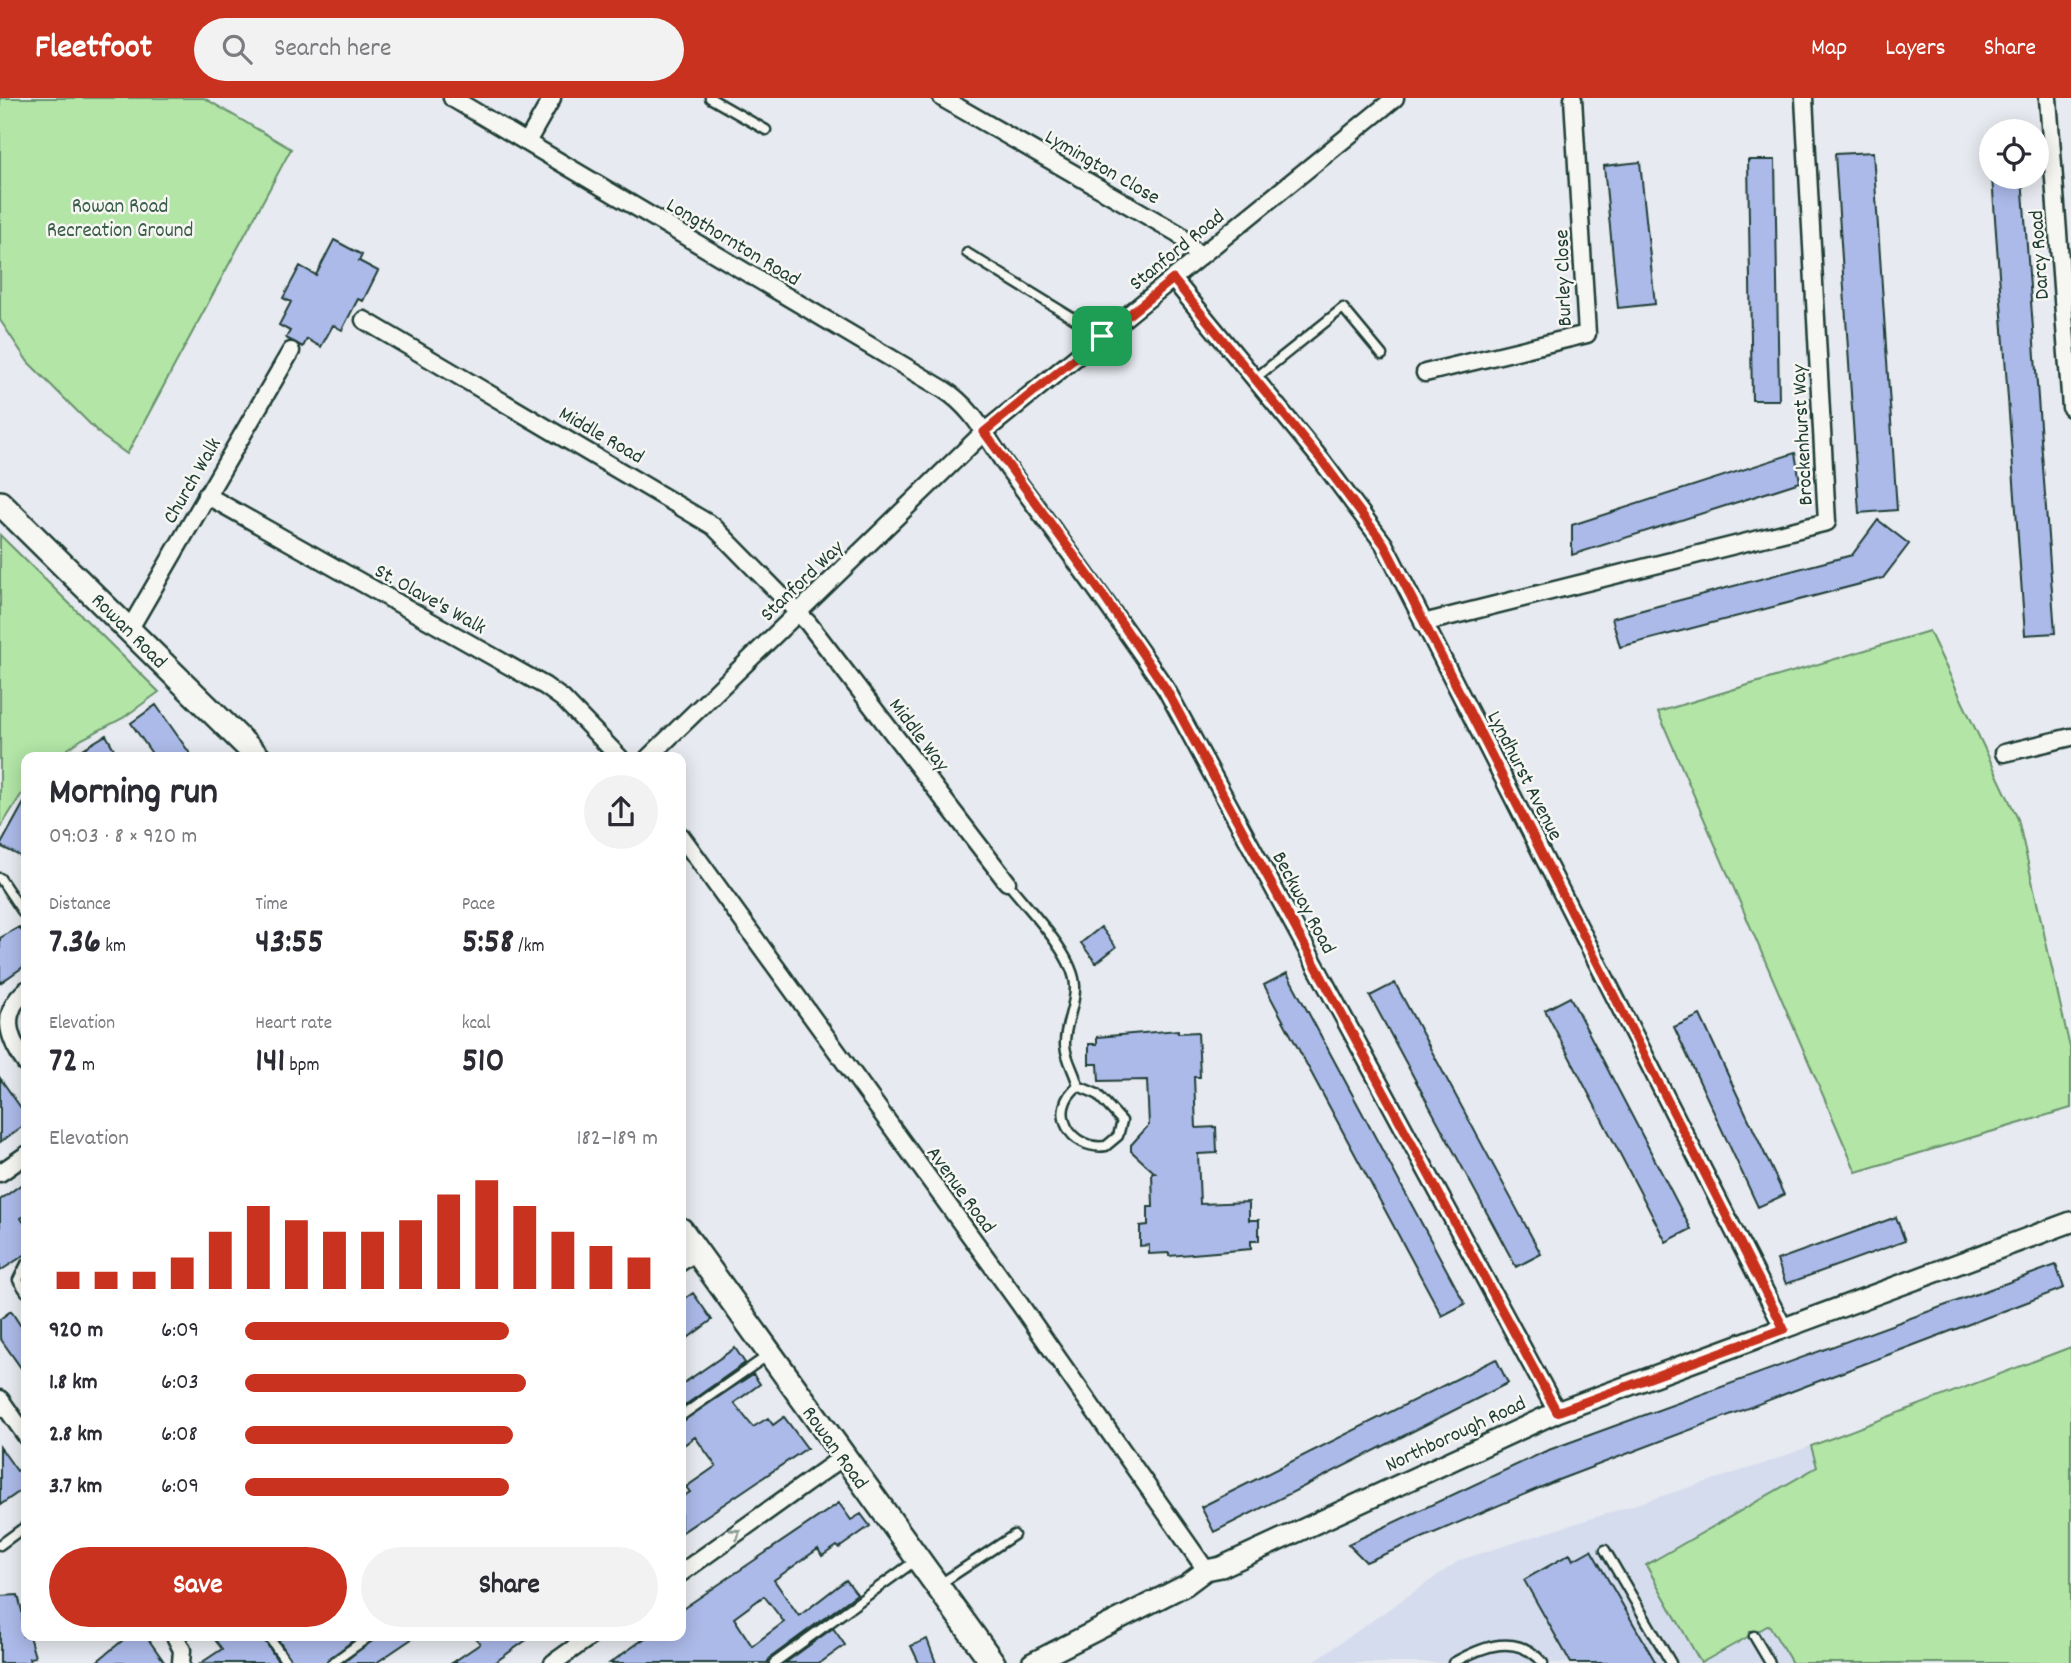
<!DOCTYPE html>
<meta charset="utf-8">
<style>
body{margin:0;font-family:Dekko,sans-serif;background:#f2f2f3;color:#2b2b33;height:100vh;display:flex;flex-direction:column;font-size:26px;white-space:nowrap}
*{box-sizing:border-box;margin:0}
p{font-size:23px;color:#7c7c81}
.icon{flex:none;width:38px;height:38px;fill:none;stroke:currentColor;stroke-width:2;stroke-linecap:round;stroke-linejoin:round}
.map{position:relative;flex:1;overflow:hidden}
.sheet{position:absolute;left:21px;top:654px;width:665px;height:889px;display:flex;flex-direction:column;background:#fff;border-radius:14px;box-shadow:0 4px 18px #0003}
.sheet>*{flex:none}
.buttons{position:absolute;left:1979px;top:21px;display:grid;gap:14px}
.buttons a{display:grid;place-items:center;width:70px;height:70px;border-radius:50%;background:#fff;box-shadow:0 4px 18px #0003;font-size:35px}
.pin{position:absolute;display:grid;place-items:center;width:60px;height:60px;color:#fff;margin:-30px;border-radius:14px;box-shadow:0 4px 10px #0006}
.round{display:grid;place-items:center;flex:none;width:74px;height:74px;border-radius:37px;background:#f2f2f3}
.headline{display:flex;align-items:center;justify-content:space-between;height:119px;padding:0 28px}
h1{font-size:38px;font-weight:800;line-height:52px}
.metrics{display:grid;grid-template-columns:repeat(3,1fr);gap:10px;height:119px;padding:7px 28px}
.metrics div{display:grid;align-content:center}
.metrics b{font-size:35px;font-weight:800}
.metrics small{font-size:19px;font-weight:400}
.metrics p{font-size:19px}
.chart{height:196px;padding:14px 28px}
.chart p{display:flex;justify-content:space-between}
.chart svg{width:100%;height:126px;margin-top:7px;stroke:#c8321e;stroke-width:6}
.button{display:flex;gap:14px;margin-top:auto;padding:14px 28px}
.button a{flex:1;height:80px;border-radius:42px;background:#c8321e;color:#fff;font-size:28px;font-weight:800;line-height:80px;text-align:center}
.button a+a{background:#f2f2f3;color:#2b2b33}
ul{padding:0 28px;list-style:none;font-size:23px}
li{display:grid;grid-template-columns:112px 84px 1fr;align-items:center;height:52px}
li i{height:18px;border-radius:9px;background:#c8321e}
header{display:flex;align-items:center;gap:42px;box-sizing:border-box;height:98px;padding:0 35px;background:#c8321e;color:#fff}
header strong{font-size:33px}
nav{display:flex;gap:38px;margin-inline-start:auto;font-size:24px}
.search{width:490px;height:63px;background:#f2f2f3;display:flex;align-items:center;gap:18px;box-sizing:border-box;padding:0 24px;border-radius:38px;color:#7c7c81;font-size:26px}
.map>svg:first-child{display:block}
</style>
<header>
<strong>Fleetfoot</strong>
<div class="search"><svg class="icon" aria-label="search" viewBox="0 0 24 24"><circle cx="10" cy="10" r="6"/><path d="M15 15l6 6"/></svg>Search here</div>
<nav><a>Map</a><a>Layers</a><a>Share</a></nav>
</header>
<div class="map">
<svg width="2071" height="1565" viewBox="0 0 2071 1565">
<rect width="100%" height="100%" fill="#e7eaf0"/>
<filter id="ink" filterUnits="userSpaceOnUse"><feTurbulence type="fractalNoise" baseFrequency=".0143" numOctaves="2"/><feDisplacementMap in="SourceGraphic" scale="14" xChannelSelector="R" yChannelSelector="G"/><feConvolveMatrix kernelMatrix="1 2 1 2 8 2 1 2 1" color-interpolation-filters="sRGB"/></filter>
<g filter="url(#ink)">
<!-- built -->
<path fill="#d5dcee" d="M 2071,1249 L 2071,1565 L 1311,1565 L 1460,1462 L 1763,1366 Z"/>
<!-- green -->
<path fill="#b2e5a6" stroke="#68916d" stroke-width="2" d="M 0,0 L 204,0 L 291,51 L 127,356 L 102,338 L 28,264 L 0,222 Z
M 0,437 L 159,594 L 123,620 L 82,641 L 55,660 L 26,660 L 26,689 L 0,730 Z
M 1929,533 L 2018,721 L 2071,954 L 2071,1010 L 1856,1074 L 1658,614 Z
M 2071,1249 L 2071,1565 L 1792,1565 L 1769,1527 L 1701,1565 L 1646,1467 L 1817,1369 L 1811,1348 Z"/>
<!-- building -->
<path fill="#acbaea" stroke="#1f3d34" stroke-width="2" fill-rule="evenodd" d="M 1873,54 L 1897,412 L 1859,415 L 1835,56 Z
M 1748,62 L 1775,62 L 1779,302 L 1752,302 Z
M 1640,64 L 1655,206 L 1618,210 L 1604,68 Z
M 1992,79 L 2022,79 L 2055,535 L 2025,537 Z
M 334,142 L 362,157 L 359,163 L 378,173 L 363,203 L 358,201 L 342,232 L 333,227 L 321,249 L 307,241 L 303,249 L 286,240 L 290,233 L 279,227 L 291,204 L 283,200 L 300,168 L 316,177 Z
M 1795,355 L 1800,384 L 1572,457 L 1572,427 Z
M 1878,422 L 1909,446 L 1883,480 L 1620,549 L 1612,520 L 1852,457 Z
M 156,607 L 163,617 L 193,660 L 155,660 L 131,625 Z
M 106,637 L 119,660 L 68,660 Z
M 26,701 L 26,761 L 0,748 Z
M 19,829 L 26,839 L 26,867 L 0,885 L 0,840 Z
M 1101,829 L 1116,849 L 1096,865 L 1081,845 Z
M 1287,875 L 1465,1206 L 1442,1218 L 1264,887 Z
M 1395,885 L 1541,1156 L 1516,1169 L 1370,898 Z
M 1570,899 L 1691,1131 L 1666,1144 L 1545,912 Z
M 1700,917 L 1784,1097 L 1758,1109 L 1674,929 Z
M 1178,932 L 1178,935 L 1198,934 L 1200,979 L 1194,979 L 1196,1030 L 1216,1029 L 1217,1055 L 1198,1056 L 1200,1106 L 1249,1104 L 1249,1122 L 1259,1122 L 1259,1143 L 1251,1143 L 1251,1151 L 1169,1158 L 1169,1155 L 1149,1156 L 1149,1147 L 1140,1148 L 1140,1128 L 1148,1127 L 1148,1109 L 1153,1109 L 1152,1075 L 1155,1075 L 1131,1053 L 1131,1047 L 1149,1027 L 1147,982 L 1099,983 L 1098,966 L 1089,966 L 1089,946 L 1097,946 L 1097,939 Z
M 0,980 L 26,1017 L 26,1026 L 0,1044 Z
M 26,1083 L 26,1117 L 21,1120 L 26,1128 L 26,1156 L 0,1173 L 0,1102 Z
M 1896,1119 L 1905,1143 L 1786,1186 L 1777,1162 Z
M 2056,1167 L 2064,1190 L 1558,1382 L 1366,1464 L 1348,1446 L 1546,1353 Z
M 693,1195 L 712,1222 L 681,1245 L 681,1203 Z
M 11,1213 L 26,1236 L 26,1277 L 0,1240 L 0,1221 Z
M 735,1250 L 745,1265 L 681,1310 L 681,1287 Z
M 1496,1261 L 1508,1285 L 1214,1434 L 1201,1409 Z
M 753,1276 L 760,1286 L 734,1305 L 753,1329 L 768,1320 L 773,1327 L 784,1319 L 807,1350 L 681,1435 L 681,1400 L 690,1394 L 686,1389 L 716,1368 L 695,1339 L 681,1349 L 681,1324 Z
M 0,1349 L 17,1373 L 26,1367 L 26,1389 L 0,1407 Z
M 839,1405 L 851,1422 L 861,1416 L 870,1428 L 839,1450 L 837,1448 L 822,1458 L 818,1451 L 774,1482 L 799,1518 L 846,1482 L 857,1496 L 770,1560 L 767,1565 L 610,1565 L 648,1538 L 681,1538 L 681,1512 ZM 764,1498 L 784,1524 L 752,1548 L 734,1520 Z
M 1591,1452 L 1656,1565 L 1571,1565 L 1524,1482 L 1570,1456 L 1573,1462 Z
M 18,1497 L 22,1513 L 23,1538 L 29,1538 L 35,1559 L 29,1560 L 30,1565 L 0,1565 L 0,1498 Z
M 833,1530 L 845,1547 L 820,1565 L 785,1565 Z
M 128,1538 L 146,1538 L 165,1565 L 95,1565 Z
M 212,1538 L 262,1538 L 279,1565 L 201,1565 L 222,1551 Z
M 276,1538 L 358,1538 L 326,1565 L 293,1565 Z
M 376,1538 L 416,1538 L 376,1565 L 343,1565 Z
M 475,1538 L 532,1538 L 494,1565 L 452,1565 L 480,1546 Z
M 927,1541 L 936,1565 L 919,1565 L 911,1548 Z"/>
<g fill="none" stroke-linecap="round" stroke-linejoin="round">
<defs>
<path id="service" d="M 710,0 L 766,32
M 967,155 L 1102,238
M 1253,282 L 1343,210 L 1382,257
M 0,780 L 26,819
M 1007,784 C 1027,810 1074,856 1075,888 C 1076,908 1064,927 1065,947 C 1066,962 1075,974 1078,988
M 1078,988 L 1097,996 L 1122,1023 L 1118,1038 L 1106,1048 C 1070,1053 1047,1012 1078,988 Z
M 26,1166 L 18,1182 L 26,1194
M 681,1318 L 767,1258
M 0,1447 L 26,1428
M 1605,1452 L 1671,1565
M 940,1486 L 1014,1437
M 268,1538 L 287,1565
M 1754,1538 L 1770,1565
M 332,1565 L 370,1538
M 774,1565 L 915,1463
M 1453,1565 C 1483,1548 1517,1534 1543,1565"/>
<path id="minor" d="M 452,0 L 943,291 C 975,311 988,343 1010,373 C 1063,445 1116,517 1166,591 L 1557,1314
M 942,0 L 1179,136 L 1199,159
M 2048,0 L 2071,310
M 527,44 L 552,0
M 1173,181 L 1322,363 L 1384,446 L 1784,1231
M 364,222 L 713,428 L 808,525 L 1007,784
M 1425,275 L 1587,236 L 1573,0
M 206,397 L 545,588 L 563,601 L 620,660
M 1423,525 L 1827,424 L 1804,0
M 129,532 L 291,253
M 2004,655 L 2071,639
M 648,660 L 984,334 L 1395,0
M 681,738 L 1019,1205 L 1206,1472
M 26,892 C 0,915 7,938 26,966
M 0,1075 L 26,1057
M 681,1164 L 696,1153
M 0,1301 L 26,1338
M 681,1475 L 843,1359
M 175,1538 L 182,1552 L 181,1565
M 553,1565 L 591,1538"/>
<path id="tertiary" d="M 1032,1565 L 1186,1487 L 1206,1472 L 1221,1469 L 1557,1314 L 2071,1124"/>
<path id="secondary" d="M 0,405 L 259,660
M 681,1132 L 993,1565"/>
</defs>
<!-- service casing -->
<use href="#service" stroke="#1f3d34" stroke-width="13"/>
<!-- minor casing -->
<use href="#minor" stroke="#1f3d34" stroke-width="21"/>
<!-- tertiary casing -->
<use href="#tertiary" stroke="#1f3d34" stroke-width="24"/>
<!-- secondary casing -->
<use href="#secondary" stroke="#1f3d34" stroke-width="28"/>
<!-- service -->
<use href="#service" stroke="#f6f6f2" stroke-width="8"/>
<!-- minor -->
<use href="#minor" stroke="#f6f6f2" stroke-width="16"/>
<!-- tertiary -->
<use href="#tertiary" stroke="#f6f6f2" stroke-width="19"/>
<!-- secondary -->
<use href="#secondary" stroke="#f6f6f2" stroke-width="23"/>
</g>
<!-- one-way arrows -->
<defs><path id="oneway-chevron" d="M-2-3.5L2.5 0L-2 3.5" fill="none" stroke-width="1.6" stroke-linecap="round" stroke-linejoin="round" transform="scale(1.75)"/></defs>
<use stroke="#8a9a93" href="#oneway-chevron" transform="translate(736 1435) rotate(-35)"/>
</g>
<g fill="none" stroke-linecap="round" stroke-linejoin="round" filter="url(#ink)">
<defs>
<path id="route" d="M 1173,181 L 1322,363 L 1384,446 L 1784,1231 L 1557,1314 L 1166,591 L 1102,496 L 984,334 Z"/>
</defs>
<!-- route casing -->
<use href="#route" stroke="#fff" stroke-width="14"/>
<!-- route -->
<use href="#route" stroke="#c8321e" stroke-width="9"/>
</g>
<g text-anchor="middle" stroke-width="5" stroke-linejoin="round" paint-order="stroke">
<!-- street labels -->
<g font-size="21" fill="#1f3d34" stroke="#f6f6f2">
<text transform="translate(1103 68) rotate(30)" y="7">Lymington Close</text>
<text transform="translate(734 143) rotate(31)" y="7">Longthornton Road</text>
<text transform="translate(1176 151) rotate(-39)" y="7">Stanford Road</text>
<text transform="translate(2038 157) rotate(-94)" y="7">Darcy Road</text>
<text transform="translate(1562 180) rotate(-92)" y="7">Burley Close</text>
<text transform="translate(602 336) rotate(30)" y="7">Middle Road</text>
<text transform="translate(1801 337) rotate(-93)" y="7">Brockenhurst Way</text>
<text transform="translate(191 382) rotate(-60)" y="7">Church Walk</text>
<text transform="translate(801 482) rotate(-44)" y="7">Stanford Way</text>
<text transform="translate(431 500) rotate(29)" y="7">St. Olave's Walk</text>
<text transform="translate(130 532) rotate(45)" y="7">Rowan Road</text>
<text transform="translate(920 636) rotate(53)" y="7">Middle Way</text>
<text transform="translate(1526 677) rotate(63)" y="7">Lyndhurst Avenue</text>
<text transform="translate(1305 804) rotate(62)" y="7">Beckway Road</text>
<text transform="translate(962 1091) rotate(54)" y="7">Avenue Road</text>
<text transform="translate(1455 1335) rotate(-25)" y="7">Northborough Road</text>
<text transform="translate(836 1349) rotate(54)" y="7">Rowan Road</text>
</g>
<!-- park labels -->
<g font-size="21" fill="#3c5f4b" stroke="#f6f6f2">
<text x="120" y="114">Rowan Road<tspan x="120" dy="24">Recreation Ground</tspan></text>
</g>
</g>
</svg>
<div class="buttons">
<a><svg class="icon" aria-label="locate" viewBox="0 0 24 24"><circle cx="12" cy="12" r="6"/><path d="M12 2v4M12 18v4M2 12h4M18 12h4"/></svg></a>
</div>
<div class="pin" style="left:1102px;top:238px;background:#1e9e55"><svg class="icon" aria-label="arrive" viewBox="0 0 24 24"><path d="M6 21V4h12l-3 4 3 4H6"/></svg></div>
<section class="sheet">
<div class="headline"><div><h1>Morning run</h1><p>09:03 · 8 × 920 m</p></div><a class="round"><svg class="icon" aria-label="share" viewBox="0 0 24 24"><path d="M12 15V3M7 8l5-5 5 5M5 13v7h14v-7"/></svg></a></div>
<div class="metrics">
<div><p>Distance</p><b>7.36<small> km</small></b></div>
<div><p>Time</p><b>43:55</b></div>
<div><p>Pace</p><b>5:58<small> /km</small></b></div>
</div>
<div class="metrics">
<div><p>Elevation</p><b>72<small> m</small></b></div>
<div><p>Heart rate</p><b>141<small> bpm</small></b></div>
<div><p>kcal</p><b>510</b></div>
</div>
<div class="chart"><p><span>Elevation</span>182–189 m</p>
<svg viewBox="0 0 160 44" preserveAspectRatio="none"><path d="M5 44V38M15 44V38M25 44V38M35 44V33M45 44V24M55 44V15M65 44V20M75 44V24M85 44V24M95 44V20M105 44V11M115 44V6M125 44V15M135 44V24M145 44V29M155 44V33"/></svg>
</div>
<ul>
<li><b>920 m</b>6:09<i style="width:64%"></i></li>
<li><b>1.8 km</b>6:03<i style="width:68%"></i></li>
<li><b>2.8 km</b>6:08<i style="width:65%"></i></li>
<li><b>3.7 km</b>6:09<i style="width:64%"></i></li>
</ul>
<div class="button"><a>Save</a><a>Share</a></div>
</section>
</div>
